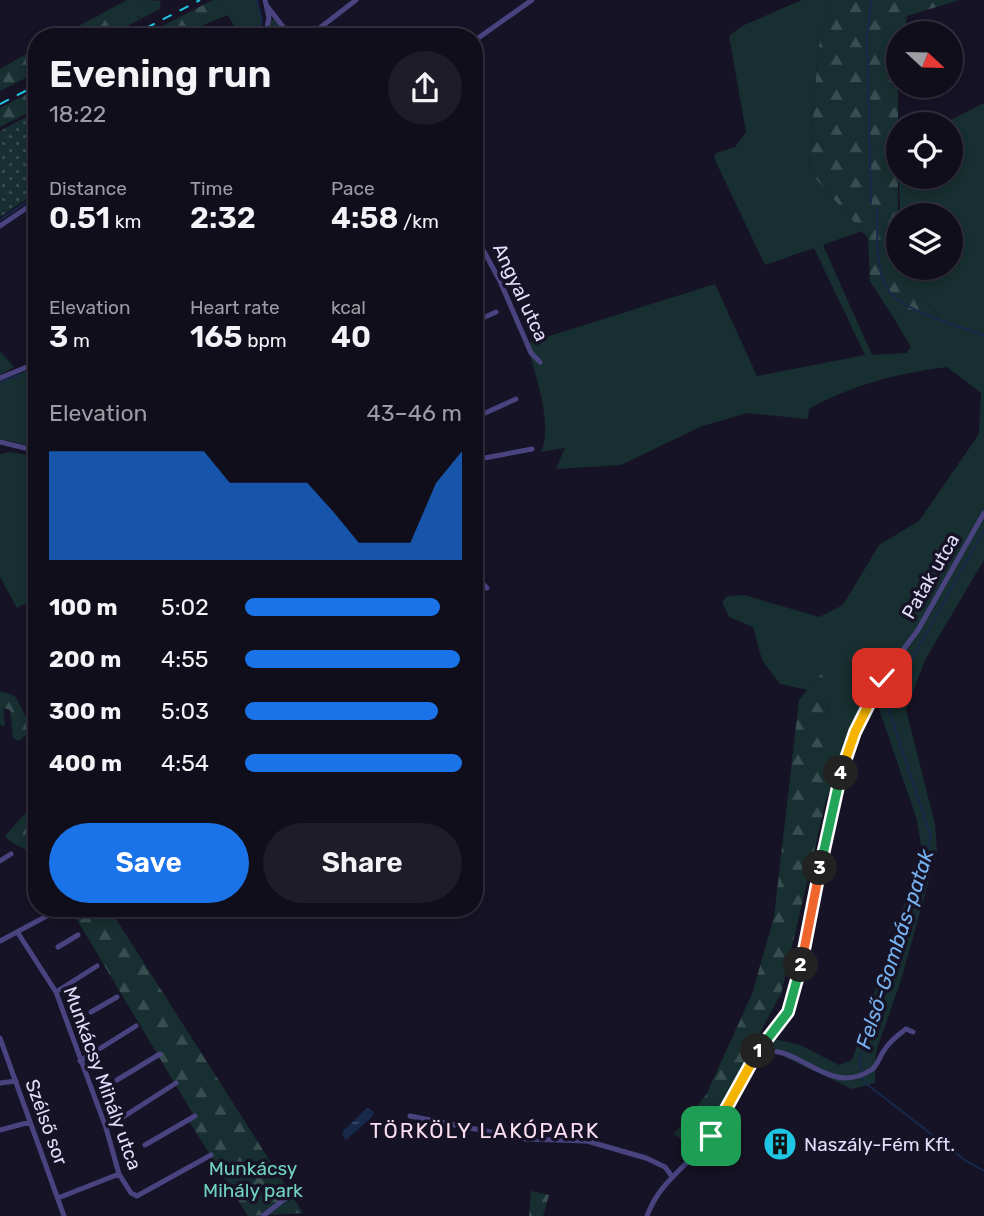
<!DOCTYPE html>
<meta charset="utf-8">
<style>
body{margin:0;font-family:Rubik,sans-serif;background:#1e1c29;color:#f1f3f6;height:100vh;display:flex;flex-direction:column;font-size:26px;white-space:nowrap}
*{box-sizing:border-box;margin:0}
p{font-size:23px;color:#9c9ca3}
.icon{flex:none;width:38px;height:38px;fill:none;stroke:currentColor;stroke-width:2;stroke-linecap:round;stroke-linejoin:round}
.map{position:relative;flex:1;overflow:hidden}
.details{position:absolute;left:28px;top:28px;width:455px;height:889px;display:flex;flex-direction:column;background:#110e1c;border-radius:28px;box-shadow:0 4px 10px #0003,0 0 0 2px #302e3b}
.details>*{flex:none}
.needle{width:46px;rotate:112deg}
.buttons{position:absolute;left:886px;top:21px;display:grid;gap:14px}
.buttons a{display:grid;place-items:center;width:77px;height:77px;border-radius:50%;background:#110e1c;box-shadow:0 4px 10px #0003,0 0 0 2px #302e3b;font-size:35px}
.pin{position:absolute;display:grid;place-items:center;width:60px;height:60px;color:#fff;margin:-30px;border-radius:14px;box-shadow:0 4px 10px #0006}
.km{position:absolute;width:35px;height:35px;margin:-18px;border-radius:50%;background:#222;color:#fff;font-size:19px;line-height:35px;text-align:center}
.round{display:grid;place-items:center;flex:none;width:74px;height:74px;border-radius:37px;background:#1e1c29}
.overview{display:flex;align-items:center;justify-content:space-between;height:119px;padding:0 21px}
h1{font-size:38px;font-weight:600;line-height:52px}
.figures{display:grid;grid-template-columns:repeat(3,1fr);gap:10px;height:119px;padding:7px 21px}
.figures div{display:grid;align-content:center}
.figures b{font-size:30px;font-weight:600}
.figures small{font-size:19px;font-weight:400}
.figures p{font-size:19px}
.chart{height:196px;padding:14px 21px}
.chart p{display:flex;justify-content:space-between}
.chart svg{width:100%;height:126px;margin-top:7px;fill:#1a73e8;opacity:.7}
.primary-button{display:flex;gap:14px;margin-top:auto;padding:14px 21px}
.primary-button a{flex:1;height:80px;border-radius:42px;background:#1a73e8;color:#fff;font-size:28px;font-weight:600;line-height:80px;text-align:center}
.primary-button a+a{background:#1e1c29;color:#f1f3f6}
ul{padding:0 21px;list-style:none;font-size:23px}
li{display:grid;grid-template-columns:112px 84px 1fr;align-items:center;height:52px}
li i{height:18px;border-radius:9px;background:#1a73e8}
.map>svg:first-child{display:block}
</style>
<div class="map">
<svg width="984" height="1216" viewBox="0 0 984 1216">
<defs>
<pattern id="forest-firs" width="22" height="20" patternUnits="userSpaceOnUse" patternTransform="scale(1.75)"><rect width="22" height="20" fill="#172f30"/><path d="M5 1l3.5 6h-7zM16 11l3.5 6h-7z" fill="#384d4f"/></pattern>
<pattern id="garden-dots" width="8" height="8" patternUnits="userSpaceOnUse" patternTransform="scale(1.75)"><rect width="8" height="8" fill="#172f30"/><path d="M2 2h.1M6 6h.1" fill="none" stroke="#384d4f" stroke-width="1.8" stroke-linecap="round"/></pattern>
<pattern id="water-ripples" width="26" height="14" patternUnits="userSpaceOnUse" patternTransform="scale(1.75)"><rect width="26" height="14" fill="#17294b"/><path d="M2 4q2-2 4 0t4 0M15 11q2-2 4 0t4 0" fill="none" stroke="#384866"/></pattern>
</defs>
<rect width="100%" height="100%" fill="#171326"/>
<!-- grass -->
<path fill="#172f30" d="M 127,0 L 148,0 L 138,5 L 137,17 L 141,19 L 106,37 L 96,37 L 103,31 L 105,19 L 91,30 L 77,33 L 73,29 Z
M 218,0 L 257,0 L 262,21 L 258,37 L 241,37 Z
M 802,0 L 828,0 L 818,51 L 809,171 L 862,231 L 823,245 L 872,355 L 906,353 L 911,347 L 892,315 L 940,317 L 930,306 L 901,289 L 901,268 L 950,268 L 950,215 L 900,215 L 899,177 L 950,177 L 950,124 L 943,124 L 984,103 L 984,560 L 925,660 L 906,710 L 935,824 L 937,851 L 901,980 L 876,1052 L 875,1083 L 852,1089 L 776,1053 L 758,1056 L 774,1039 L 800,1045 L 839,1065 L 852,1060 L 922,852 L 917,820 L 877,703 L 856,724 L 826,800 L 826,717 L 831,695 L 821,674 L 808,690 L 780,684 L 762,660 L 753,627 L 729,617 L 722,602 L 727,596 L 744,595 L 819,617 L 843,605 L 879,545 L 919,521 L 979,434 L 981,393 L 947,367 C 899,373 851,385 809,409 L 808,419 L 747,413 L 700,427 L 621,465 L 556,469 L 565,448 L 541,452 C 554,425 534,372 527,343 L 715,284 L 757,376 L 865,355 L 814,248 L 765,265 L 714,158 L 716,153 L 735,147 L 746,132 L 729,36 L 742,26 Z
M 275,19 L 286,37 L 267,37 L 271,21 Z
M 1,352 L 14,367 L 0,375 L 0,353 Z
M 37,367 L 37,447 L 0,439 L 0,381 Z
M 8,452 L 37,456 L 37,597 L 17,608 L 0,577 L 0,454 Z"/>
<!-- forest -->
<path fill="url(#forest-firs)" d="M 148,0 L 161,1 L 159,9 L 141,19 L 134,12 L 138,5 Z
M 213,0 L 218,0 L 228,15 L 173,37 L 141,37 Z
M 828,0 L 959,0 L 907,16 L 905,33 L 898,33 L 898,268 L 901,268 L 901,289 L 930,306 L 940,318 L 892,315 L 870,281 L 868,238 L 809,171 L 818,51 Z
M 105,19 L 114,25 L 96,37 L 68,37 L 66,33 L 73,29 L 77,33 L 91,30 Z
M 30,52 L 37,59 L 37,72 L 0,91 L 0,69 Z
M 37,89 L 37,108 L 0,127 L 0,108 Z
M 822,673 L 831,695 L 826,717 L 826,800 L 781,994 L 696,1150 L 674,1134 L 706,1095 L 752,994 L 774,917 L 799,700 Z
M 0,691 L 15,696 L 32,729 L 19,741 L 13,738 L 10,710 L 3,708 L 5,726 L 0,725 Z
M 31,807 L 37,812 L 37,856 C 25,847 15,847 5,836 Z
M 70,908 L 109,908 L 303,1213 L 248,1216 L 187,1118 L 193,1114 Z
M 531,1191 L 549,1195 L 543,1216 L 529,1216 Z"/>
<!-- garden -->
<path fill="url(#garden-dots)" d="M 37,111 L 37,192 L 0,217 L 0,131 Z"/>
<!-- water -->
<path fill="url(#water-ripples)" d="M 367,1108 L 374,1112 L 372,1117 L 346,1140 L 342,1134 L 344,1130 Z"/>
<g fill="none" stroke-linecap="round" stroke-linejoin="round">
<!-- stream -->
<path stroke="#17294b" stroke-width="2" d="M 257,0 L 262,21 L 258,37
M 871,0 L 867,37 L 871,204
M 271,37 L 275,25
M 877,209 C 878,234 874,269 889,291 C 903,311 961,327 984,335
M 0,220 L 37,195
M 0,382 L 20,375
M 984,530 L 887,704 L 931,837 L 859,1061 L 864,1082 L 966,1161 L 984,1171"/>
<!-- minor -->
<path stroke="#494480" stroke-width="5" d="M 265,0 L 269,18 L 265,37
M 267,6 L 291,37
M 308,37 L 356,0
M 474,41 L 532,0
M 0,226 L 37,201
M 474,233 L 500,281 L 531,353 L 540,362
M 474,322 L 496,312
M 0,378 L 37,363
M 474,418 L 516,399
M 474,433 L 478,442
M 0,442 L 37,451
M 474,460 L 532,449
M 474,575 L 487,588
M 0,861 L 11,854
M 18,933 L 56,992 L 106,1128 L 119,1174 L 131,1193 L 137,1196 L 211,1155
M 0,941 L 56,911
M 58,947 L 78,935
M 56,992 L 97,966
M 91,1012 L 117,997
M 0,1038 L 64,1216
M 758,1054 C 796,1038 827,1099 871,1070 C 877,1067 879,1058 883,1052 C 889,1042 897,1036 906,1029 L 913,1032
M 80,1061 L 136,1026
M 117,1080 L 160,1054
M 0,1083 L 16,1081
M 410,1116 L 526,1139 L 587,1141 L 646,1158 L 665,1167 L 671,1175
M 106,1128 L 176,1083
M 0,1130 L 30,1122
M 145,1145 L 195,1116
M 58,1198 L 119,1174
M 263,1216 L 291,1194
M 647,1216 C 660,1180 690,1165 711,1136 C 728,1113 736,1083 752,1059 C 766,1037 784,1021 794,996 L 836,792 L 855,732 L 882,678 L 918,630 L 984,513"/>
<!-- rail -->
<path stroke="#1fc6e4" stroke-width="2" stroke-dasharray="10 9" stroke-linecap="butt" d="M 129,37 L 200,0
M 0,104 L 37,85"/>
</g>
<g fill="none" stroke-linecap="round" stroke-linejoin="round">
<defs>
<path id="split-1" d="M 711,1136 L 758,1051"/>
<path id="split-2" d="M 758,1051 L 788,1012 L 801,965"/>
<path id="split-3" d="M 801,965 L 820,868"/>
<path id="split-4" d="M 820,868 L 841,773"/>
<path id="split-5" d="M 841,773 L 855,732 L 882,678"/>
</defs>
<!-- split-1 casing -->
<use href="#split-1" stroke="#fff" stroke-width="14"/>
<!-- split-2 casing -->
<use href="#split-2" stroke="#fff" stroke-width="14"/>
<!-- split-3 casing -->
<use href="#split-3" stroke="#fff" stroke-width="14"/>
<!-- split-4 casing -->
<use href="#split-4" stroke="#fff" stroke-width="14"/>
<!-- split-5 casing -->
<use href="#split-5" stroke="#fff" stroke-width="14"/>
<!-- split-1 -->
<use href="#split-1" stroke="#f5b400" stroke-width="9"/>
<!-- split-2 -->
<use href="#split-2" stroke="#22a559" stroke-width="9"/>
<!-- split-3 -->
<use href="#split-3" stroke="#f0652b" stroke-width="9"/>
<!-- split-4 -->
<use href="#split-4" stroke="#22a559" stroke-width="9"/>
<!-- split-5 -->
<use href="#split-5" stroke="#f5b400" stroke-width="9"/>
</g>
<!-- icons -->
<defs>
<symbol id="building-disc" viewBox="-11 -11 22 22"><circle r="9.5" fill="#1fc6e4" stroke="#171326"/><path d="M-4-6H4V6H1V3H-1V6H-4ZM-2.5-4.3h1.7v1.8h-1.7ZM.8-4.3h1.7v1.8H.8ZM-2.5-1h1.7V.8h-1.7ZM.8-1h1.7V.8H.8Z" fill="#111"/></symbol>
</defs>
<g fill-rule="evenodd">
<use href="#building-disc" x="761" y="1125" width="38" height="38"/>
</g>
<g text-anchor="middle" stroke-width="7" stroke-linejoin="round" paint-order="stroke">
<!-- street labels -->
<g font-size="19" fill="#e2ddfb" stroke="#171326">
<text transform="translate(521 292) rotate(65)" y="7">Angyal utca</text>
<text transform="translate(930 576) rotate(-60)" y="7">Patak utca</text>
<text transform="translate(103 1078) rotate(70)" y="7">Munkácsy Mihály utca</text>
<text transform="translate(47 1122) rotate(70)" y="7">Szélső sor</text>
</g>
<!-- poi labels -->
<g font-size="19" fill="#e2ddfb" stroke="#171326" text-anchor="start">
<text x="804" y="1151">Naszály-Fém Kft.</text>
</g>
<!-- park labels -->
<g font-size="19" fill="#70d3c0" stroke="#171326">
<text x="253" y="1175">Munkácsy<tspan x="253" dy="22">Mihály park</tspan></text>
</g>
<!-- water labels -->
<g font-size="21" font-style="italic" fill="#77b1ef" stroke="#171326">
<text transform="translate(895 949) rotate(-72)" y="7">Felső-Gombás-patak</text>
</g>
<!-- neighbourhood labels -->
<g font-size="21" letter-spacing="2" fill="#fbdeef" stroke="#171326">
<text x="485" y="1138">TÖRKÖLY LAKÓPARK</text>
</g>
</g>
</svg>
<div class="buttons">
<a><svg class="needle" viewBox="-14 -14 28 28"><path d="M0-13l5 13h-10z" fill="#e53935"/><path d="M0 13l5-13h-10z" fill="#9c9ca3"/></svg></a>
<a><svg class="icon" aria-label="locate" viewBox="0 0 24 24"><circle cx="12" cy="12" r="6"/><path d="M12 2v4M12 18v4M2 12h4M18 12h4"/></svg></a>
<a><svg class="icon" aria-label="layers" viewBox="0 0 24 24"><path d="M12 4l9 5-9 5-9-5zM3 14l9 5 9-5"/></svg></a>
</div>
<div class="pin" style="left:711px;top:1136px;background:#1e9e55"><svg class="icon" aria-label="arrive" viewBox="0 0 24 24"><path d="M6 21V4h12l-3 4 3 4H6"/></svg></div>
<div class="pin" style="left:882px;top:678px;background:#d93025"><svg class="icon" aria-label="check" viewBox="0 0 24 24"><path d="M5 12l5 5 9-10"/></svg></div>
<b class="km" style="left:758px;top:1051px">1</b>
<b class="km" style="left:801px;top:965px">2</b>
<b class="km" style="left:820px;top:868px">3</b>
<b class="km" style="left:841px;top:773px">4</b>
<section class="details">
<div class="overview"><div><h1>Evening run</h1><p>18:22</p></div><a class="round"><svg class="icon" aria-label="share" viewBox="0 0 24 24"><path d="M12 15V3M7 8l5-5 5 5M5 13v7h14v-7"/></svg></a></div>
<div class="figures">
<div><p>Distance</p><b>0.51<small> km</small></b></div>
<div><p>Time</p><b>2:32</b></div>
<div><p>Pace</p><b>4:58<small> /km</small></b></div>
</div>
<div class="figures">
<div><p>Elevation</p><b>3<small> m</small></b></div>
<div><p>Heart rate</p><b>165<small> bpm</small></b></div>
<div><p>kcal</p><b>40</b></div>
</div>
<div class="chart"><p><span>Elevation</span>43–46 m</p>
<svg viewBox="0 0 160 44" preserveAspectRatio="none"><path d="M0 44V6L10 6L20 6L30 6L40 6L50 6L60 6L70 17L80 17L90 17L100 17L110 27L120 38L130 38L140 38L150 17L160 6V44z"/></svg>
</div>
<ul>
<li><b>100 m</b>5:02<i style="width:90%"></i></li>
<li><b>200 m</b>4:55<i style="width:99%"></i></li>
<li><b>300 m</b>5:03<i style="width:89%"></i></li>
<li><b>400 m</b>4:54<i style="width:100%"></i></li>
</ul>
<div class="primary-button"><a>Save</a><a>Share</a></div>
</section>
</div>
